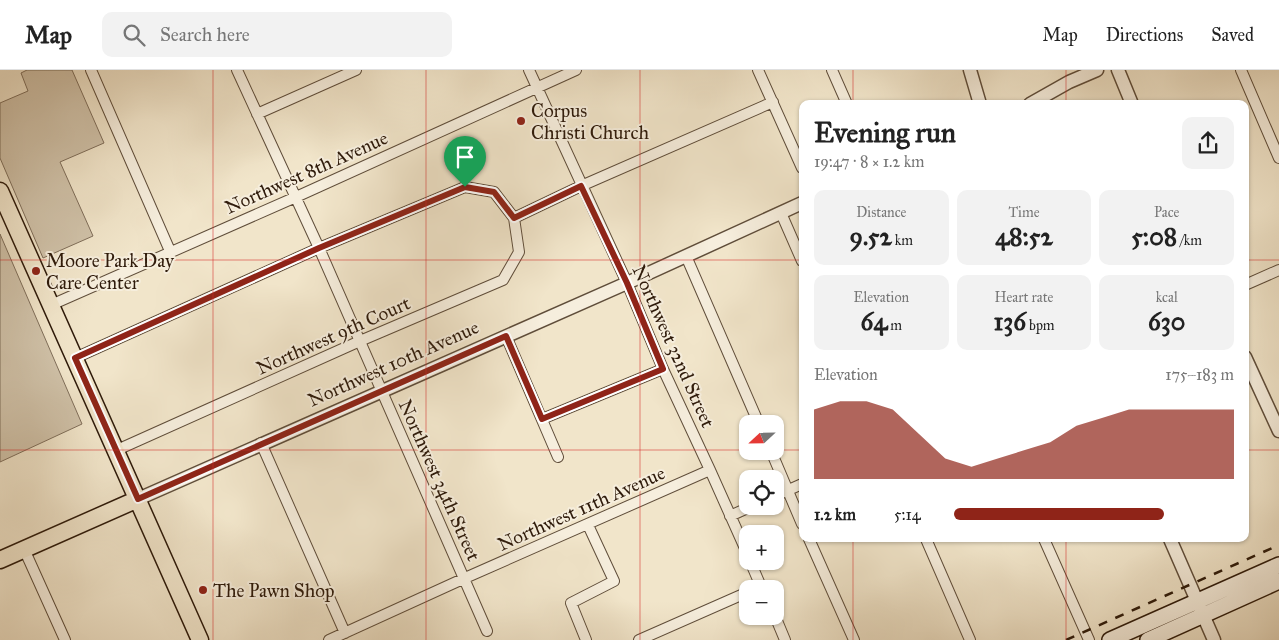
<!DOCTYPE html>
<meta charset="utf-8">
<style>
body{margin:0;font-family:"IM FELL Great Primer",serif;background:#f2f2f2;color:#222;height:100vh;display:flex;flex-direction:column;font-size:19px;white-space:nowrap}
*{box-sizing:border-box;margin:0}
p{font-size:16px;color:#767676}
.icon{flex:none;width:28px;height:28px;fill:none;stroke:currentColor;stroke-width:2;stroke-linecap:round;stroke-linejoin:round}
.map{position:relative;flex:1;overflow:hidden}
.panel{position:absolute;left:799px;top:30px;width:450px;height:442px;display:flex;flex-direction:column;background:#fff;border-radius:10px;box-shadow:0 1px 4px #0004}
.panel>*{flex:none}
.needle{width:32px;rotate:248deg}
.tools{position:absolute;left:739px;top:345px;display:grid;gap:10px}
.tools a{display:grid;place-items:center;width:45px;height:45px;border-radius:10px;background:#fff;box-shadow:0 1px 4px #0004;font-size:25px}
.pin{position:absolute;display:grid;place-items:center;width:42px;height:42px;color:#fff;margin:-51px -21px;border-radius:50% 50% 50% 0;rotate:-45deg;box-shadow:0 0 5px #0007}
.pin .icon{rotate:45deg}
.round{display:grid;place-items:center;flex:none;width:52px;height:52px;border-radius:10px;background:#f2f2f2}
.head{display:flex;align-items:center;justify-content:space-between;height:85px;padding:0 15px}
h1{font-size:28px;font-weight:800;line-height:38px}
.stats{display:grid;grid-template-columns:repeat(3,1fr);gap:8px;height:85px;padding:5px 15px}
.stats div{display:grid;align-content:center;border-radius:10px;background:#f2f2f2;text-align:center}
.stats b{font-size:25px;font-weight:800}
.stats small{font-size:14px;font-weight:400}
.stats p{font-size:14px}
.chart{height:140px;padding:10px 15px}
.chart p{display:flex;justify-content:space-between}
.chart svg{width:100%;height:90px;margin-top:5px;fill:#8f2418;opacity:.7}
ul{padding:0 15px;list-style:none;font-size:16px}
li{display:grid;grid-template-columns:80px 60px 1fr;align-items:center;height:38px}
li i{height:12px;border-radius:6px;background:#8f2418}
header{display:flex;align-items:center;gap:30px;box-sizing:border-box;height:70px;padding:0 25px;background:#fff;border-bottom:1px solid #e0e0e0}
header strong{font-size:24px}
nav{display:flex;gap:28px;margin-inline-start:auto;font-size:18px}
.search{width:350px;height:45px;background:#f2f2f2;display:flex;align-items:center;gap:12px;box-sizing:border-box;padding:0 18px;border-radius:10px;color:#767676;font-size:19px}
.map>svg:first-child{display:block}
</style>
<header>
<strong>Map</strong>
<div class="search"><svg class="icon" aria-label="search" viewBox="0 0 24 24"><circle cx="10" cy="10" r="6"/><path d="M15 15l6 6"/></svg>Search here</div>
<nav><a>Map</a><a>Directions</a><a>Saved</a></nav>
</header>
<div class="map">
<svg width="1279" height="570" viewBox="0 0 1279 570">
<rect width="100%" height="100%" fill="#f1e5ca"/>
<filter id="stains"><feTurbulence type="fractalNoise" baseFrequency=".004" numOctaves="4"/><feColorMatrix values="0 0 0 0 .2 0 0 0 0 .09 0 0 0 0 .02 0 0 0 .5 -.17"/></filter>
<radialGradient id="worn" r=".72"><stop offset=".6" stop-color="#630" stop-opacity="0"/><stop offset="1" stop-color="#630" stop-opacity=".3"/></radialGradient>
<!-- green -->
<path fill="#d0c2a9" stroke="#7f6e5a" d="M 27,0 L 72,0 L 104,73 L 60,92 L 93,166 L 43,188 L 0,88 L 0,33 L 28,21 L 21,3 Z
M 0,164 L 82,354 L 0,392 Z"/>
<g fill="none" stroke-linecap="round" stroke-linejoin="round">
<defs>
<path id="minor" d="M 91,0 L 170,181
M 237,0 L 319,178 L 487,561
M 529,0 L 627,213 L 663,299 L 710,400 L 748,485
M 758,0 L 802,98
M 832,0 L 847,34
M 1241,0 L 1279,88
M 257,44 L 356,0
M 781,143 L 802,191
M 514,148 L 581,116 L 773,32
M 686,186 L 759,354
M 1245,215 L 1279,200
M 51,235 L 296,127 L 576,0
M 506,266 L 558,387
M 75,288 L 319,178 L 465,117 L 494,122 L 514,148
M 542,349 L 663,299
M 261,373 L 345,563
M 117,380 L 360,271 L 503,210 L 519,182 L 514,148
M 771,381 L 802,454
M 775,426 L 802,414
M 730,446 L 752,436
M 809,469 L 854,570
M 926,469 L 970,570
M 1044,469 L 1089,570
M 24,479 L 65,570
M 750,491 L 762,519
M 775,546 L 785,570
M 329,570 L 465,508 L 710,400
M 586,570 L 571,533 L 614,511 L 588,455
M 639,570 L 748,522"/>
<path id="tertiary" d="M 970,0 L 980,34
M 1118,0 L 1132,34
M 1030,34 L 1069,12 L 1097,0
M 1245,287 L 1279,361
M 138,429 L 627,213 L 802,133
M 1170,469 L 1214,570"/>
<path id="secondary" d="M 1110,570 L 1279,495
M 1148,570 L 1279,511"/>
<path id="primary" d="M 0,121 L 200,570
M 0,490 L 138,429"/>
</defs>
<!-- minor casing -->
<use href="#minor" stroke="#5f4d3a" stroke-width="12"/>
<!-- tertiary casing -->
<use href="#tertiary" stroke="#5f4d3a" stroke-width="15"/>
<!-- secondary casing -->
<use href="#secondary" stroke="#2e1a0a" stroke-width="18"/>
<!-- primary casing -->
<use href="#primary" stroke="#2e1a0a" stroke-width="19"/>
<!-- minor -->
<use href="#minor" stroke="#f6eedd" stroke-width="10"/>
<!-- tertiary -->
<use href="#tertiary" stroke="#f6eedd" stroke-width="12"/>
<!-- secondary -->
<use href="#secondary" stroke="#f6eedd" stroke-width="15"/>
<!-- primary -->
<use href="#primary" stroke="#f1e5ca" stroke-width="16"/>
<!-- rail -->
<path stroke="#2e1a0a" stroke-width="2.5" stroke-dasharray="9 9" stroke-linecap="butt" d="M 1066,570 L 1279,475"/>
</g>
<g fill="none" stroke-linecap="round" stroke-linejoin="round">
<defs>
<path id="route" d="M 581,116 L 627,213 L 663,299 L 542,349 L 506,266 L 138,429 L 75,288 L 319,178 L 465,117 L 494,122 L 514,148 Z"/>
</defs>
<!-- route casing -->
<use href="#route" stroke="#fff" stroke-width="10"/>
<!-- route -->
<use href="#route" stroke="#8f2418" stroke-width="6"/>
</g>
<!-- grid -->
<path fill="none" stroke="#d62828" stroke-width="1" stroke-opacity="0.55" d="M 213,0 L 213,570M 426,0 L 426,570M 640,0 L 640,570M 853,0 L 853,34M 1066,0 L 1066,34M 0,190 L 802,190M 1245,190 L 1279,190M 0,380 L 748,380M 775,380 L 802,380M 1245,380 L 1279,380M 853,469 L 853,570M 1066,469 L 1066,570"/>
<!-- markers -->
<g fill="#8f2418" stroke="#f6eedd" stroke-width="2">
<circle cx="521" cy="51" r="5"/>
<circle cx="36" cy="201" r="5"/>
<circle cx="203" cy="520" r="5"/>
</g>
<g text-anchor="middle" stroke-width="4" stroke-linejoin="round" paint-order="stroke">
<!-- poi labels -->
<g font-size="19" fill="#2e1a0a" stroke="#f6eedd" text-anchor="start">
<text x="531" y="47">Corpus<tspan x="531" dy="22">Christi Church</tspan></text>
<text x="46" y="197">Moore Park Day<tspan x="46" dy="22">Care Center</tspan></text>
<text x="213" y="527">The Pawn Shop</text>
</g>
<!-- street labels -->
<g font-size="19" fill="#2e1a0a" stroke="#f6eedd">
<text transform="translate(306 102) rotate(-24)" y="7">Northwest 8th Avenue</text>
<text transform="translate(333 265) rotate(-24)" y="7">Northwest 9th Court</text>
<text transform="translate(674 276) rotate(66)" y="7">Northwest 32nd Street</text>
<text transform="translate(393 293) rotate(-24)" y="7">Northwest 10th Avenue</text>
<text transform="translate(440 410) rotate(66)" y="7">Northwest 34th Street</text>
<text transform="translate(581 438) rotate(-24)" y="7">Northwest 11th Avenue</text>
</g>
</g>
<rect width="100%" height="100%" filter="url(#stains)"/>
<rect width="100%" height="100%" fill="url(#worn)"/>
</svg>
<div class="tools">
<a><svg class="needle" viewBox="-14 -14 28 28"><path d="M0-13l5 13h-10z" fill="#e53935"/><path d="M0 13l5-13h-10z" fill="#767676"/></svg></a>
<a><svg class="icon" aria-label="locate" viewBox="0 0 24 24"><circle cx="12" cy="12" r="6"/><path d="M12 2v4M12 18v4M2 12h4M18 12h4"/></svg></a>
<a>+</a>
<a>−</a>
</div>
<div class="pin" style="left:465px;top:117px;background:#1e9e55"><svg class="icon" aria-label="arrive" viewBox="0 0 24 24"><path d="M6 21V4h12l-3 4 3 4H6"/></svg></div>
<section class="panel">
<div class="head"><div><h1>Evening run</h1><p>19:47 · 8 × 1.2 km</p></div><a class="round"><svg class="icon" aria-label="share" viewBox="0 0 24 24"><path d="M12 15V3M7 8l5-5 5 5M5 13v7h14v-7"/></svg></a></div>
<div class="stats">
<div><p>Distance</p><b>9.52<small> km</small></b></div>
<div><p>Time</p><b>48:52</b></div>
<div><p>Pace</p><b>5:08<small> /km</small></b></div>
</div>
<div class="stats">
<div><p>Elevation</p><b>64<small> m</small></b></div>
<div><p>Heart rate</p><b>136<small> bpm</small></b></div>
<div><p>kcal</p><b>630</b></div>
</div>
<div class="chart"><p><span>Elevation</span>175–183 m</p>
<svg viewBox="0 0 160 44" preserveAspectRatio="none"><path d="M0 44V10L10 6L20 6L30 10L40 22L50 34L60 38L70 34L80 30L90 26L100 18L110 14L120 10L130 10L140 10L150 10L160 10V44z"/></svg>
</div>
<ul>
<li><b>1.2 km</b>5:14<i style="width:75%"></i></li>
</ul>
</section>
</div>
